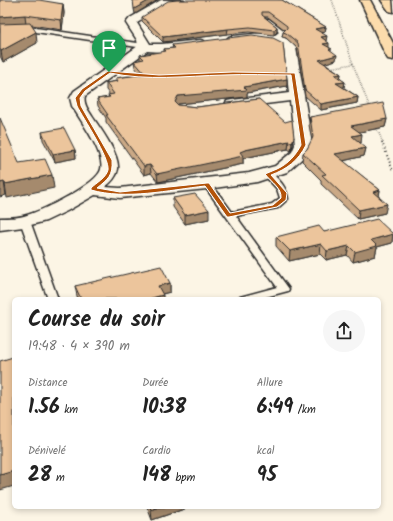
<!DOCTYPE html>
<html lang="fr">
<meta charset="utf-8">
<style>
body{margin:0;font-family:Kalam,sans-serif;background:#f6f6f6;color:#222;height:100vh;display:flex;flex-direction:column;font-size:15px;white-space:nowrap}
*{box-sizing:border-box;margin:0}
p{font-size:13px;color:#767676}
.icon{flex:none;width:22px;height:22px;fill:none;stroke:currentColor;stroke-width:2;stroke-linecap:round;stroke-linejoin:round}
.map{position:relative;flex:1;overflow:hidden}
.sheet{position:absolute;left:12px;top:297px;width:369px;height:212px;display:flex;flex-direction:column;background:#fff;border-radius:6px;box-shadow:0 2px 6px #0003}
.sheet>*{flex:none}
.pin{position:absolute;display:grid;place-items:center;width:34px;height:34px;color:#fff;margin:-41px -17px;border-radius:50% 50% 50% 0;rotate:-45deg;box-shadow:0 0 4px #0007}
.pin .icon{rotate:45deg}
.round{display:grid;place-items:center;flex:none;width:42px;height:42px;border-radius:21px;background:#f6f6f6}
.headline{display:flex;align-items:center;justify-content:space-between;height:68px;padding:0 16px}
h1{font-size:22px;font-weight:700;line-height:30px}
.metrics{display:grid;grid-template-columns:repeat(3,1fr);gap:6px;height:68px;padding:4px 16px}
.metrics div{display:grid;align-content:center}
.metrics b{font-size:20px;font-weight:700}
.metrics small{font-size:11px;font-weight:400}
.metrics p{font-size:11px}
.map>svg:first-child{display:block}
</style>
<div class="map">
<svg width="393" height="521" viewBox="0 0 393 521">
<rect width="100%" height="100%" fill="#fcf5e5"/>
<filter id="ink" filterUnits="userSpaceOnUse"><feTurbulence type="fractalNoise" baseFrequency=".025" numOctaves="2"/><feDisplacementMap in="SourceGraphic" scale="8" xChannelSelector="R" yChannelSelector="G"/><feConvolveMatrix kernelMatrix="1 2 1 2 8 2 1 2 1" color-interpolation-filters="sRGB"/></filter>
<g filter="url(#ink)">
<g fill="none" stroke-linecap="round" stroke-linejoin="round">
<defs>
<path id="lane" d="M 265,19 L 269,19 L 286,32 L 277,39 L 273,39 L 273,37 L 279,32 L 265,21 Z
M 29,27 L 144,44 L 147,46 L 144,48 L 29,31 L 0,32 L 0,28 Z
M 265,172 L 271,172 C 279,180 287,187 288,199 L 278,208 L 236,216 L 289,289 L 288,291 L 258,299 L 239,299 L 240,297 L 277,287 L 203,184 L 207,181 L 210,182 L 232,212 L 272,204 L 280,198 L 277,189 L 265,176 L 264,174 Z
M 25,218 L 30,221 L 58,299 L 48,299 L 20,221 Z"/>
<path id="street" d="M 161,0 L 184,0 L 179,3 L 168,4 L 137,23 L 150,44 L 162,44 L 200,40 L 204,41 L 206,43 L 204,45 L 200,46 L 162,52 L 147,51 L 85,96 C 83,103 88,110 92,116 C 100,128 120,155 118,169 C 117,176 111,183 105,187 L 120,188 L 249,173 L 275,166 L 292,152 L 295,145 L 290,101 L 232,108 L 227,107 L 225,104 L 227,101 L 232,100 L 289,93 L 284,49 L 278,43 L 268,40 L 229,41 L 227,39 L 229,37 L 233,36 C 254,34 282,28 296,48 L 311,137 L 311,145 L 307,154 L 287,172 L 257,182 L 207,189 L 120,198 L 95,195 L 67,211 L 46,221 L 23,227 L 0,230 L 0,218 C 9,218 19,218 27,215 C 42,211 98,184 101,169 C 105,153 80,120 72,106 L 70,98 L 74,91 L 138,46 L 137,40 L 126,23 L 130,18 Z"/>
<path id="primary" d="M 360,0 L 370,0 L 393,43 L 393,60 L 388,59 L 386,56 Z
M 381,0 L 392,0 L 393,12 L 389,11 Z"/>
</defs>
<!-- lane casing -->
<use href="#lane" stroke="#2b2b2b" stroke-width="3"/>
<!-- street casing -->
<use href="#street" stroke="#2b2b2b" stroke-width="3"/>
<!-- primary casing -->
<use href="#primary" stroke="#2b2b2b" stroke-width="3"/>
<!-- path-far1 -->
<path stroke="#2b2b2b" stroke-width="1.5" stroke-dasharray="0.5 1.5" stroke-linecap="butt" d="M 332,0 L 353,64
M 329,68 L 353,64 L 370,108
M 376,126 L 383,143"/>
<!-- path -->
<path stroke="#2b2b2b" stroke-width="2" stroke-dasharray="1 2.5" stroke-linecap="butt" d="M 382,142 L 393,171"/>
<!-- lane -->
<use href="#lane" fill="#fcf5e5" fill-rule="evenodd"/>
<!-- street -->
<use href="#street" fill="#fcf5e5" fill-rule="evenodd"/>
<!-- primary -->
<use href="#primary" fill="#fcdcac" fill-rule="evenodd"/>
</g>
<!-- wall -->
<path fill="#cba986" stroke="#2b2b2b" d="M 0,0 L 63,4 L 64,13 L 62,30 L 32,25 L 37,43 L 3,62 L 0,56 Z
M 282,0 L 326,27 L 325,32 L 321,33 L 336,60 L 325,63 L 341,74 L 340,79 L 345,82 L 344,87 L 343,87 L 358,97 L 357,103 L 321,110 L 305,96 L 297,48 L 286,38 L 282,37 L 283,32 L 285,30 L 268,17 L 264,17 L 277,27 L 277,32 L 274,35 L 249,32 L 227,34 L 163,42 L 142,21 L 142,17 Z
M 172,45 L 287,79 L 287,86 L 247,93 L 247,97 L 178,104 L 177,105 L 197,107 L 259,99 L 293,145 L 291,151 L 288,149 L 244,158 L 243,158 L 243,164 L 158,182 L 151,173 L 144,175 L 106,122 L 106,118 L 98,106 L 97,99 L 109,97 L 108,95 L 110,95 L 106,90 L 106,83 L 116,81 L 116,78 L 140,74 L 135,67 L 134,61 L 140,60 L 140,55 L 164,52 L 164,49 L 173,48 Z
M 310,117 L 387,119 L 385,127 L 359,132 L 361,143 L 359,143 L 366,148 L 364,156 L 343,161 L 380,190 L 379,197 L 385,213 L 358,219 L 321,184 L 321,180 L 302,161 L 303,153 L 307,149 L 312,141 L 309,125 Z
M 42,132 L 75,150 L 76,158 L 55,162 L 43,140 Z
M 173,198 L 209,219 L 185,224 L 173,207 Z
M 324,232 L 393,233 L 393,236 L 392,243 L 377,247 L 375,256 L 353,262 L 347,255 L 326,260 L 320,254 L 289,261 L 276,246 L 276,237 Z
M 170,283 L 170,292 L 162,294 L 163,299 L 78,299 L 77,296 L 75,286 Z
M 147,507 L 190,507 L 152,520 Z"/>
<!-- shaded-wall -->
<path fill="#a58a6d" stroke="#2b2b2b" d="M 150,0 L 158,0 L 135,14 L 134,9 Z
M 63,4 L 64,13 L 62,30 L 61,20 Z
M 25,15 L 26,25 L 0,27 L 0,17 Z
M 277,27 L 277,32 L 274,35 L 274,30 Z
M 326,27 L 325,32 L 315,34 L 315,29 Z
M 228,29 L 227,34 L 163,42 L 163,37 Z
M 36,32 L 37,43 L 3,62 L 1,51 Z
M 327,36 L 326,41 L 321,37 Z
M 329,43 L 329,48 L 323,44 Z
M 337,55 L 336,60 L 319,65 L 319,60 Z
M 341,74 L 340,79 L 335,75 Z
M 287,79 L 287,86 L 247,93 L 247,97 L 178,104 L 175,109 L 175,102 L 178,96 L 244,87 Z
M 345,82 L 344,87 L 336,89 L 336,83 Z
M 358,97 L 357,103 L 321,110 L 321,104 Z
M 387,119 L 385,127 L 350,134 L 351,126 Z
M 362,134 L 361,143 L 350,144 L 352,136 Z
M 294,137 L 293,145 L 291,151 L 292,143 Z
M 289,141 L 288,149 L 244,158 L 243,158 L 243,164 L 158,182 L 157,174 L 245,150 Z
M 366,148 L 364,156 L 334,163 L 335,154 Z
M 75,150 L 76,158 L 55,162 L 53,154 Z
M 150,165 L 151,173 L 144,175 L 144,166 Z
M 52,175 L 54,188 L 7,198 L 5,184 Z
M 4,182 L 6,195 L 0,197 L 0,183 Z
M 380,190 L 378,199 L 373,192 Z
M 387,204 L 385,213 L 358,219 L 359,210 Z
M 209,210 L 209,219 L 185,224 L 185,215 Z
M 393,234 L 392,243 L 377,247 L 375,256 L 353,262 L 355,252 L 371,240 Z
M 321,244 L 320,254 L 289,261 L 290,251 Z
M 349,246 L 347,255 L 326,260 L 327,251 Z
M 170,283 L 170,292 L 158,295 L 158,286 Z
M 163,295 L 163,299 L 148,299 Z
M 14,471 L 14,486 L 0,490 L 0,475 Z
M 160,507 L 190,507 L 152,520 L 151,510 Z"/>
<!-- building -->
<path fill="#ecc59c" stroke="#2b2b2b" d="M 0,0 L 39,0 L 63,4 L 61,20 L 25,15 L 0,17 Z
M 133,0 L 150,0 L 134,9 Z
M 177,0 L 282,0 L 326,27 L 315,29 L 327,36 L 321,37 L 329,43 L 323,44 L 332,49 L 329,49 L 337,55 L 319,60 L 341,74 L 335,75 L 345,82 L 336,83 L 358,97 L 321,104 L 305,90 L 298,43 L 286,33 L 283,32 L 287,28 L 287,26 L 268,12 L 262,12 L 262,15 L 277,27 L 274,30 L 250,27 L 228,29 L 163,37 L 142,17 L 168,1 Z
M 30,23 L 36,32 L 1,51 L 0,49 L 0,24 Z
M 252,35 L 273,38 L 283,43 L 287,79 L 244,87 L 247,90 L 178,96 L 175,102 L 178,105 L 197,107 L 259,99 L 285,122 L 292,120 L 294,137 L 292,143 L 289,141 L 245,150 L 240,152 L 243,156 L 157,174 L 150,165 L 144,166 L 106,115 L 108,115 L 97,99 L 110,97 L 108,95 L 114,94 L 106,83 L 118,81 L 116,78 L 145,74 L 134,61 L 144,59 L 140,55 L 166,51 L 164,49 L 175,48 L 172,45 Z
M 383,103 L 387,119 L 351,126 L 362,134 L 352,136 L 366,148 L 335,154 L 380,190 L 373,192 L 387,204 L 359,210 L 322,175 L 326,174 L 303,153 L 307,149 L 313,137 L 310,117 Z
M 0,118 L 19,163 L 45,159 L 52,175 L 5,184 L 4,182 L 0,183 Z
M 64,128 L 75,150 L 53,154 L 42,132 Z
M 195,194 L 209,210 L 185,215 L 173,198 Z
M 377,219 L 393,234 L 371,240 L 377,246 L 355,252 L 349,246 L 327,251 L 321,244 L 290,251 L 276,237 L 319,226 L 324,232 Z
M 161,266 L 170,283 L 158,286 L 163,295 L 148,299 L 81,299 L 75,286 Z
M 13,357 L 14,362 L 14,471 L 0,475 L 0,361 Z
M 150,507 L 160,507 L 151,510 Z"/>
</g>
<!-- route -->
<path fill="#b45309" stroke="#fff" fill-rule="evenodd" d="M 108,71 L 159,75 L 233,72 L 295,73 L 306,145 C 298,161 287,169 271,175 L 287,193 L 286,200 L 277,207 L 229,217 L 227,217 L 205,186 C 169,190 126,200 91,190 L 91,188 C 96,183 106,178 108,170 C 110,158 83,118 77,106 L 75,98 L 82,89 ZM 110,73 C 147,81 186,76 224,75 C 246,74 269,75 291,75 L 301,145 C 296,155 288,164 277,169 C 273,171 269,172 265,174 C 271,182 282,188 281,198 L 273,205 L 230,213 L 209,183 L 207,183 L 120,192 L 97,188 C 108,179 113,176 112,160 L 81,106 L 80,98 L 85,91 Z"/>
</svg>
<div class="pin" style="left:109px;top:72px;background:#1e9e55"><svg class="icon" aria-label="arrive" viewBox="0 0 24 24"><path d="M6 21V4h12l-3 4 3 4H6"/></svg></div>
<section class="sheet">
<div class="headline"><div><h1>Course du soir</h1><p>19:48 · 4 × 390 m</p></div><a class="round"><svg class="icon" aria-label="share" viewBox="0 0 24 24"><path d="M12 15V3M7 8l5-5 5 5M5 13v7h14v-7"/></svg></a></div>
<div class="metrics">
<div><p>Distance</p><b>1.56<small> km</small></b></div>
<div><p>Durée</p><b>10:38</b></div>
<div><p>Allure</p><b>6:49<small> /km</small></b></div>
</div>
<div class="metrics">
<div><p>Dénivelé</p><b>28<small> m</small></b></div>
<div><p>Cardio</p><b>148<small> bpm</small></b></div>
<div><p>kcal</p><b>95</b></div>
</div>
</section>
</div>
